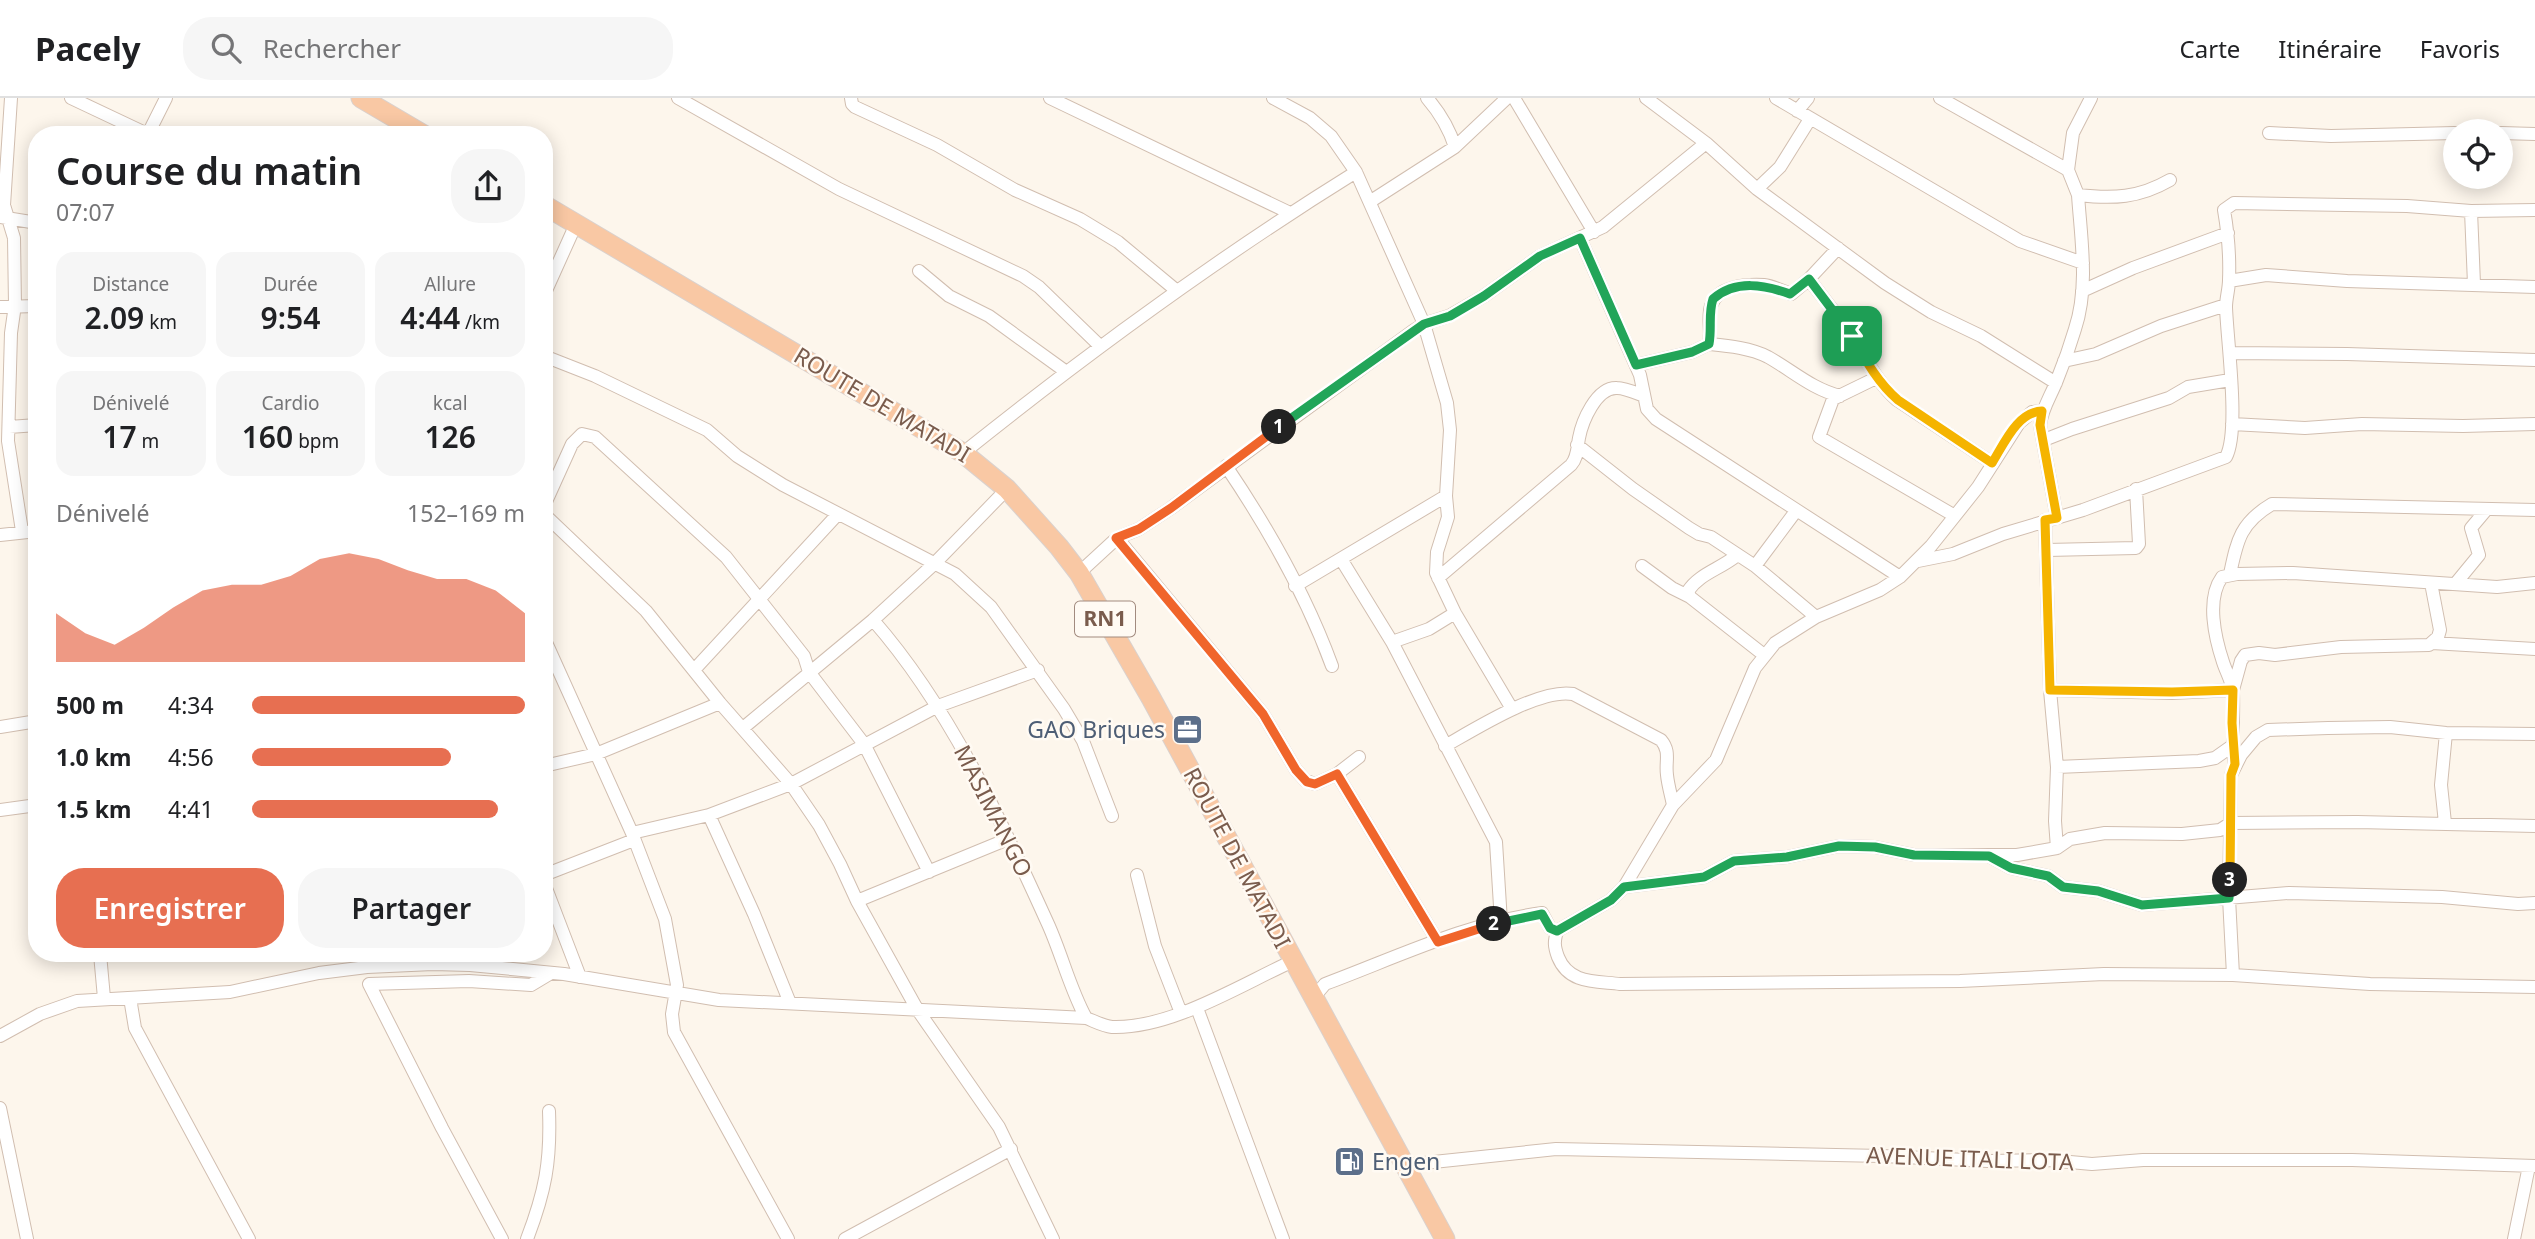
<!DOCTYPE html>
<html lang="fr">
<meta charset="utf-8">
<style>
body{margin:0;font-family:"Noto Sans",sans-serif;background:#f6f6f6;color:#202124;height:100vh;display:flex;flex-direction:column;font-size:26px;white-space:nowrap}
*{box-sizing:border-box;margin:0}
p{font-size:23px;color:#757577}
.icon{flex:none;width:38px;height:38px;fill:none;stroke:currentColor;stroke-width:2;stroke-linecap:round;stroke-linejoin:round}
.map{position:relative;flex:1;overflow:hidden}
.details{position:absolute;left:28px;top:28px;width:525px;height:836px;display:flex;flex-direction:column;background:#fff;border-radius:28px;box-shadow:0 4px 18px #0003}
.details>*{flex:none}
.fabs{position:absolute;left:2443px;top:21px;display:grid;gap:14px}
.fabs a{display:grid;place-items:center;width:70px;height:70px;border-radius:50%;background:#fff;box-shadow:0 4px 18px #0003;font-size:35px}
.pin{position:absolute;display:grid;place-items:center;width:60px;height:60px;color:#fff;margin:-30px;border-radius:14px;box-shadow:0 4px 10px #0006}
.km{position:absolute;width:35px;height:35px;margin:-18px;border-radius:50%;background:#222;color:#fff;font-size:19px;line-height:35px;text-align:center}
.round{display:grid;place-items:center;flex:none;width:74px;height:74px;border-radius:28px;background:#f6f6f6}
.summary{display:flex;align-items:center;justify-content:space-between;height:119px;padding:0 28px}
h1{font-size:38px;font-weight:600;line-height:52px}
.stats{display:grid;grid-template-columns:repeat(3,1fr);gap:10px;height:119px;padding:7px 28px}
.stats div{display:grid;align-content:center;border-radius:18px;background:#f6f6f6;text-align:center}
.stats b{font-size:30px;font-weight:600}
.stats small{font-size:19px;font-weight:400}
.stats p{font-size:19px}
.chart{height:196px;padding:14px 28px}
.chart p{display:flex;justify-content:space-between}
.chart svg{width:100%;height:126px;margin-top:7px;fill:#e76f51;opacity:.7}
.cta{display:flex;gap:14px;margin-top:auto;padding:14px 28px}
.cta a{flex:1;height:80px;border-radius:28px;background:#e76f51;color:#fff;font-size:28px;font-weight:600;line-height:80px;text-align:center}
.cta a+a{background:#f6f6f6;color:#202124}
ul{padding:0 28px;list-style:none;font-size:23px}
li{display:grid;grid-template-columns:112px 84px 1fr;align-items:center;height:52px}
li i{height:18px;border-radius:9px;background:#e76f51}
header{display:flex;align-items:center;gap:42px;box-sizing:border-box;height:98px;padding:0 35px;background:#fff;border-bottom:2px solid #e0e0e0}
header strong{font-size:33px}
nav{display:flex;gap:38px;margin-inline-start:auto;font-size:24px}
.search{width:490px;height:63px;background:#f6f6f6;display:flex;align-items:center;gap:18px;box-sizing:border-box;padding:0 24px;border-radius:28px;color:#757577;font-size:26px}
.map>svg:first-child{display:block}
</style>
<header>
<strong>Pacely</strong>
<div class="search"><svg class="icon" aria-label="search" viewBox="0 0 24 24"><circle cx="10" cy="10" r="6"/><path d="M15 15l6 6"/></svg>Rechercher</div>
<nav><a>Carte</a><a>Itinéraire</a><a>Favoris</a></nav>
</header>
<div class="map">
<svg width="2535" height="1141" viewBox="0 0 2535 1141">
<rect width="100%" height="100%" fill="#fdf6ec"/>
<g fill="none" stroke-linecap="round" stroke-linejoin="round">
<defs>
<path id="minor" d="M 11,0 L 4,107 L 14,140 L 15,207 L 11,235 L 8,343 L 22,433
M 71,0 L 143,34 L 150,32 L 166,0
M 678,0 L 839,91 L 1023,178 L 1039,189 L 1100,248
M 851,0 L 852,6 L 855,9 L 937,47 L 1015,92 L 1080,121 L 1118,144 L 1177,193
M 1050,0 L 1290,115
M 1273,0 L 1310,20 L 1331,38 L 1356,74 L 1424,226 L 1447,305 L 1450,332 L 1446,398 L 1448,419 L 1437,454 L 1436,475 L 1455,515 L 1512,611
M 1427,0 C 1440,15 1449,30 1455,49
M 1514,0 L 1594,134
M 1646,0 L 1706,45 L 1757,91 L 1885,185 L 1931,214 L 1981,238 L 2056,285
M 1776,0 L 2020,143 L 2083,165
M 1940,0 L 2068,72
M 1797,13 L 1808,0
M 2269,35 L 2331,38 L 2455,35
M 2501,35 L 2535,36
M 1757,91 L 1780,69 L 1810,21
M 2078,97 L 2068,72 L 2073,35 L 2091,0
M 1371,103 L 1455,49 L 1507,0
M 2471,113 L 2474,186
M 0,119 L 37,125
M 1580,140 L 1640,277 L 1647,311 L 1656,321 L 1900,479
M 919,173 L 949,198 L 989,218 L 1065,273
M 1809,181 C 1823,200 1839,219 1852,239 C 1867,262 1877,284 1897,302 L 1992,365
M 2229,183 L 2266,177 L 2347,183 L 2535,189
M 2082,193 L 2133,170 L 2228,135
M 544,197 L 576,126
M 0,209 L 37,208
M 1709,246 C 1729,248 1750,250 1768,259 C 1793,273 1812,291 1840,298
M 2230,255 L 2347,256 L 2535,262
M 544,258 L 595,278 L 707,332 L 737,358 L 783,387 L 955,476 L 991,509 L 1064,611 L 1083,643 L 1112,718
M 2064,263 L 2096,256 L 2161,228 L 2226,207
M 1636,267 L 1692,254 L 1709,246 C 1712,233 1707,220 1711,208 C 1717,188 1746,186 1764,187 C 1773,188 1782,193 1791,196 L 1809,181 L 1838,150
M 1876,280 L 1833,301 L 1819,339 L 1955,418
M 2232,326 L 2305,330 L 2362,326 L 2463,328 L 2535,326
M 9,329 L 37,327
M 2044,342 L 2072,331 L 2169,300 L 2188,289 L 2230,282
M 1577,347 L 1633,391 L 1689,430 L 1699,436 L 1711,439 L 1755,468 L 1816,519
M 963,355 C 1089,254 1219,159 1356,74
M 1226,368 C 1268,430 1306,497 1332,568
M 544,408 L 572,346 L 582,336 L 595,339 L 726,459 L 804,558 L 809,574 L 864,646 L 929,774
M 544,416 L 646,513 L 720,605 L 791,686 L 819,727 L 840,766 L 857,803 L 917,911 L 999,1029 L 1053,1141
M 2057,420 L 2040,327 C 2042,310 2051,298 2057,282 C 2064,265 2070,248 2075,231 C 2089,189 2081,141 2078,97 C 2113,101 2139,100 2170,82
M 2045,422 L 2050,592 L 2057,669 L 2055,723 L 2057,750
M 0,437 L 37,433
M 1117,440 L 1263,616 L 1296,672 L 1306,683 L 1315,686 L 1337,676 L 1359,659
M 2047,452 L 2136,450 L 2139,446 L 2136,391
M 1736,458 C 1720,471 1699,476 1688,493 L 1690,499 L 1764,557
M 1341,461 L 1392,544 L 1429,531 L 1455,515
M 1918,463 L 1953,456 L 2003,436 L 2083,412 L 2226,359 C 2240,333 2227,242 2226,209 C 2226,200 2229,191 2229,182 C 2230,158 2228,135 2224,112 L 2234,105 L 2407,108 L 2471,113 L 2535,112
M 1642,468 L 1672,490 L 1690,499
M 1755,468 L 1796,413
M 1079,475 L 1117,440 L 1139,431 L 1171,410 L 1413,233 L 1424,226 L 1449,218 L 1484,198 L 1540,158 L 1603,129 L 1706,45
M 2230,476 C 2237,443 2240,425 2272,406 L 2535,412
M 1438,480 L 1571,367 C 1578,359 1577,350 1579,340 C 1582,324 1596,289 1617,290 C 1625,290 1636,295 1644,298
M 2456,485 L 2479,457 L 2471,430 L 2487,411
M 1295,488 L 1446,398
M 873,522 C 950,610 1000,720 1048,826 C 1062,857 1070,891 1086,920
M 544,540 L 632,735 L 665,821 L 677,887 L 672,916 L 674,934 L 788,1141
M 1392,544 L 1496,744 L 1501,824
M 2432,545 L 2535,551
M 694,572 L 837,417
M 2050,592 L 2172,595 L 2233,592 L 2241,563 L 2245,557 L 2259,555 L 2275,557 L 2341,549 L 2429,547 L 2438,539 L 2440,532 L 2431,485
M 0,629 L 37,623
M 743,630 L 873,522 L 935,465 L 1007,391
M 1445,648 C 1475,631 1540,590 1573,596 L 1661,642 C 1671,654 1665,663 1667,677 C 1668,687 1671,697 1673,707
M 2235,666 C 2231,642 2234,619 2233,595 C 2233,585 2226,574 2223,564 C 2215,540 2206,501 2222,479 L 2237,476 L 2293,475 L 2497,489 L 2535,485
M 544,668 L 596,656 L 720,605
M 2057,669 L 2199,663 L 2215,660 L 2232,648
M 1337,676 L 1438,844
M 0,712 L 37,707
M 709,717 L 754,816 L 790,905
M 2445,725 L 2441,687 L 2446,635
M 632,735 L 709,717 L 791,686 L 938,608 L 1038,572
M 1989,758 L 2011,770 L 2048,778 L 2063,789 L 2098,793 L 2142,807 L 2289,795 L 2442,799 L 2518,806 L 2535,805
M 544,777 L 634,742
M 1137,777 L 1155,848 L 1181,915
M 544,785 L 580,879
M 1624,789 L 1704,779 L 1734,763 L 1787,759 L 1839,748 L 1875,749 L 1914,757 L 2017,757 L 2057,750 L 2070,741 L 2105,735 L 2182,736 L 2220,732 L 2231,725 L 2357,724 L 2535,728
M 857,803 L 1008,741
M 1557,833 L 1611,802 L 1624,789 L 1673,707 L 1716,662 L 1755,570 L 1775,545 L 1816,519 L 1880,492 L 1900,479 L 1931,448 L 1978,389 L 2019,325 L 2032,314 L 2042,313
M 100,856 L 104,900
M 2233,877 L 2229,800 L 2231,677 L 2241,657 L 2256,639 L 2268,632 L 2328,630 L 2390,629 L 2446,635 L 2535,636
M 1314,899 L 1325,886 C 1395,860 1467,825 1542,815 L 1550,830 L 1557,833 C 1554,844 1554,848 1558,859 C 1569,886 1595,883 1620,886 L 1960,883 L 2104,876 L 2233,877 L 2370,886 L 2535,889
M 130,900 L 135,930 L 249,1141
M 1197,910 L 1283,1141
M 0,938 L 40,916 L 77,903 L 230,894 L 319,875 L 367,869 L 433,866 L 470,867 L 564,876 L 719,902 L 1086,920 C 1094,923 1103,928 1112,929 C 1171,931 1240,887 1293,863
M 0,1010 L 27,1141
M 1405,1067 L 1556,1051 L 1882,1058 L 1988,1063 L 2048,1062 L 2092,1066 L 2143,1062 L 2352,1062 L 2535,1068
M 502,1141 L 442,1030 L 369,886 L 469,883 L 531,887 L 551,875
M 527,1141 C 545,1094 551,1064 549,1013
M 845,1141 L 1011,1051
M 2514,1141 L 2529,1068"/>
<path id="trunk" d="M 361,0 L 424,37
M 544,107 L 963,355 L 1007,391 L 1059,449 L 1079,475 L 1151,600 L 1445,1141"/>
</defs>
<!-- minor casing -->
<use href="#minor" stroke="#d1beb0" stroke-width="14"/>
<!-- trunk casing -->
<use href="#trunk" stroke="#dad1cd" stroke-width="21"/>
<!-- minor -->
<use href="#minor" stroke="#fff" stroke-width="12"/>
<!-- trunk -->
<use href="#trunk" stroke="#f9c8a4" stroke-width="19"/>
</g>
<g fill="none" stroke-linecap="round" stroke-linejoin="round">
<defs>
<path id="split-1" d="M 1279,329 L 1424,226 L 1450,218 L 1484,198 L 1540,158 L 1580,140 L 1636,267 L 1692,254 L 1709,246 C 1712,230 1708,216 1713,201 C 1736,181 1765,187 1790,196 L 1809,181 L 1852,238"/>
<path id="split-2" d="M 1279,329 L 1171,410 L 1139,431 L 1116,440 L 1263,616 L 1296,672 L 1307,684 L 1315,686 L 1337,676 L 1438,844 L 1494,826"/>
<path id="split-3" d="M 1494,826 L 1542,816 L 1550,830 L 1557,833 L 1611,802 L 1624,789 L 1704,779 L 1734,763 L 1787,759 L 1839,748 L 1875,749 L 1914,757 L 1989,758 L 2011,770 L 2048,778 L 2063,789 L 2098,793 L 2142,807 L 2229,800 L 2230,782"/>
<path id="split-4" d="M 1852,238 C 1865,261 1877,284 1898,302 L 1992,365 C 2004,346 2017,314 2042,313 L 2040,327 L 2057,420 L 2045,422 L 2050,592 L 2172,594 L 2233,592 L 2232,625 L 2235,666 L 2231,677 L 2230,782"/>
</defs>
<!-- split-1 casing -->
<use href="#split-1" stroke="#fff" stroke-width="14"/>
<!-- split-2 casing -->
<use href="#split-2" stroke="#fff" stroke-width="14"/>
<!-- split-3 casing -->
<use href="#split-3" stroke="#fff" stroke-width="14"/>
<!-- split-4 casing -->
<use href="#split-4" stroke="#fff" stroke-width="14"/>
<!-- split-1 -->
<use href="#split-1" stroke="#22a559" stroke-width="9"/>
<!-- split-2 -->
<use href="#split-2" stroke="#f0652b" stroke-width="9"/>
<!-- split-3 -->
<use href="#split-3" stroke="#22a559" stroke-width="9"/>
<!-- split-4 -->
<use href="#split-4" stroke="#f5b400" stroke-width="9"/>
</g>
<!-- icons -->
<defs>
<symbol id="office-square" viewBox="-11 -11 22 22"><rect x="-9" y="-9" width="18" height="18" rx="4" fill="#5c6f8a" stroke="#fffaf3"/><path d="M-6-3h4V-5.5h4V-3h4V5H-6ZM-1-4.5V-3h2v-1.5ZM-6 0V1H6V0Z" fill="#fff"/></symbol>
<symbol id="fuel-square" viewBox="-11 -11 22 22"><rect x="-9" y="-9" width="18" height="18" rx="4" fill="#5c6f8a" stroke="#fffaf3"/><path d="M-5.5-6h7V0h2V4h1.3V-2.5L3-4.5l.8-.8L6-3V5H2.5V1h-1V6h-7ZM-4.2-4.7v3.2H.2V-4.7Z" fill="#fff"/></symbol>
</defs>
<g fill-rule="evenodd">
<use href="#office-square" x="1170" y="614" width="35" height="35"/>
<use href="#fuel-square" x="1332" y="1046" width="35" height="35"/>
</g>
<g text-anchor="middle" stroke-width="5" stroke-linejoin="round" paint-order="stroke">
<!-- shield labels -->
<rect fill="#fffaf3" stroke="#a28b7f" stroke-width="2" x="1075" y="503.5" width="60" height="35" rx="5"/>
<g font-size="21" font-weight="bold" fill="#7a5c4d">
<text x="1105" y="528">RN1</text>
</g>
<!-- street labels -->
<g font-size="23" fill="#7a5c4d" stroke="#fffaf3">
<text transform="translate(882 307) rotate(31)" y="8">ROUTE DE MATADI</text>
<text transform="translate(993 713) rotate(63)" y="8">MASIMANGO</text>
<text transform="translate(1237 760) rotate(62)" y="8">ROUTE DE MATADI</text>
<text transform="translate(1970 1061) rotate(2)" y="8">AVENUE ITALI LOTA</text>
</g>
<!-- service labels -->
<g font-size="23" fill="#4e5e75" stroke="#fffaf3" text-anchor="end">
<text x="1165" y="640">GAO Briques</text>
<text x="1372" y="1072" text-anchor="start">Engen</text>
</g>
</g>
</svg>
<div class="fabs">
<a><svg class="icon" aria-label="locate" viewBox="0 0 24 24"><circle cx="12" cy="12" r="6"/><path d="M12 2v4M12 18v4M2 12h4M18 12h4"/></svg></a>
</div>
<div class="pin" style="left:1852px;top:238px;background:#1e9e55"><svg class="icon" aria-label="arrive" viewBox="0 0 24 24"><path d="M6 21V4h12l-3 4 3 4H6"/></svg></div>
<b class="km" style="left:1279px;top:329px">1</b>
<b class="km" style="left:1494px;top:826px">2</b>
<b class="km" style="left:2230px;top:782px">3</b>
<section class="details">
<div class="summary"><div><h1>Course du matin</h1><p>07:07</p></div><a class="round"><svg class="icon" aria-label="share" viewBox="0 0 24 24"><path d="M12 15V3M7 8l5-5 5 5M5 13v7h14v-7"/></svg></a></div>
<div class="stats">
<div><p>Distance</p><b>2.09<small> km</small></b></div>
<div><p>Durée</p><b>9:54</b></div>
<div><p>Allure</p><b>4:44<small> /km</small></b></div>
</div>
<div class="stats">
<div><p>Dénivelé</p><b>17<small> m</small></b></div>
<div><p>Cardio</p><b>160<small> bpm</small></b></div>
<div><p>kcal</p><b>126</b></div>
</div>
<div class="chart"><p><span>Dénivelé</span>152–169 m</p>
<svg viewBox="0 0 160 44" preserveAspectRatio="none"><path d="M0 44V27L10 34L20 38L30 32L40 25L50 19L60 17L70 17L80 14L90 8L100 6L110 8L120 12L130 15L140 15L150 19L160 27V44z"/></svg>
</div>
<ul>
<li><b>500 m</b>4:34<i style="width:100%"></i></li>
<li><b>1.0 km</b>4:56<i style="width:73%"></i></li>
<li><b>1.5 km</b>4:41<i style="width:90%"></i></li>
</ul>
<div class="cta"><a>Enregistrer</a><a>Partager</a></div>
</section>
</div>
